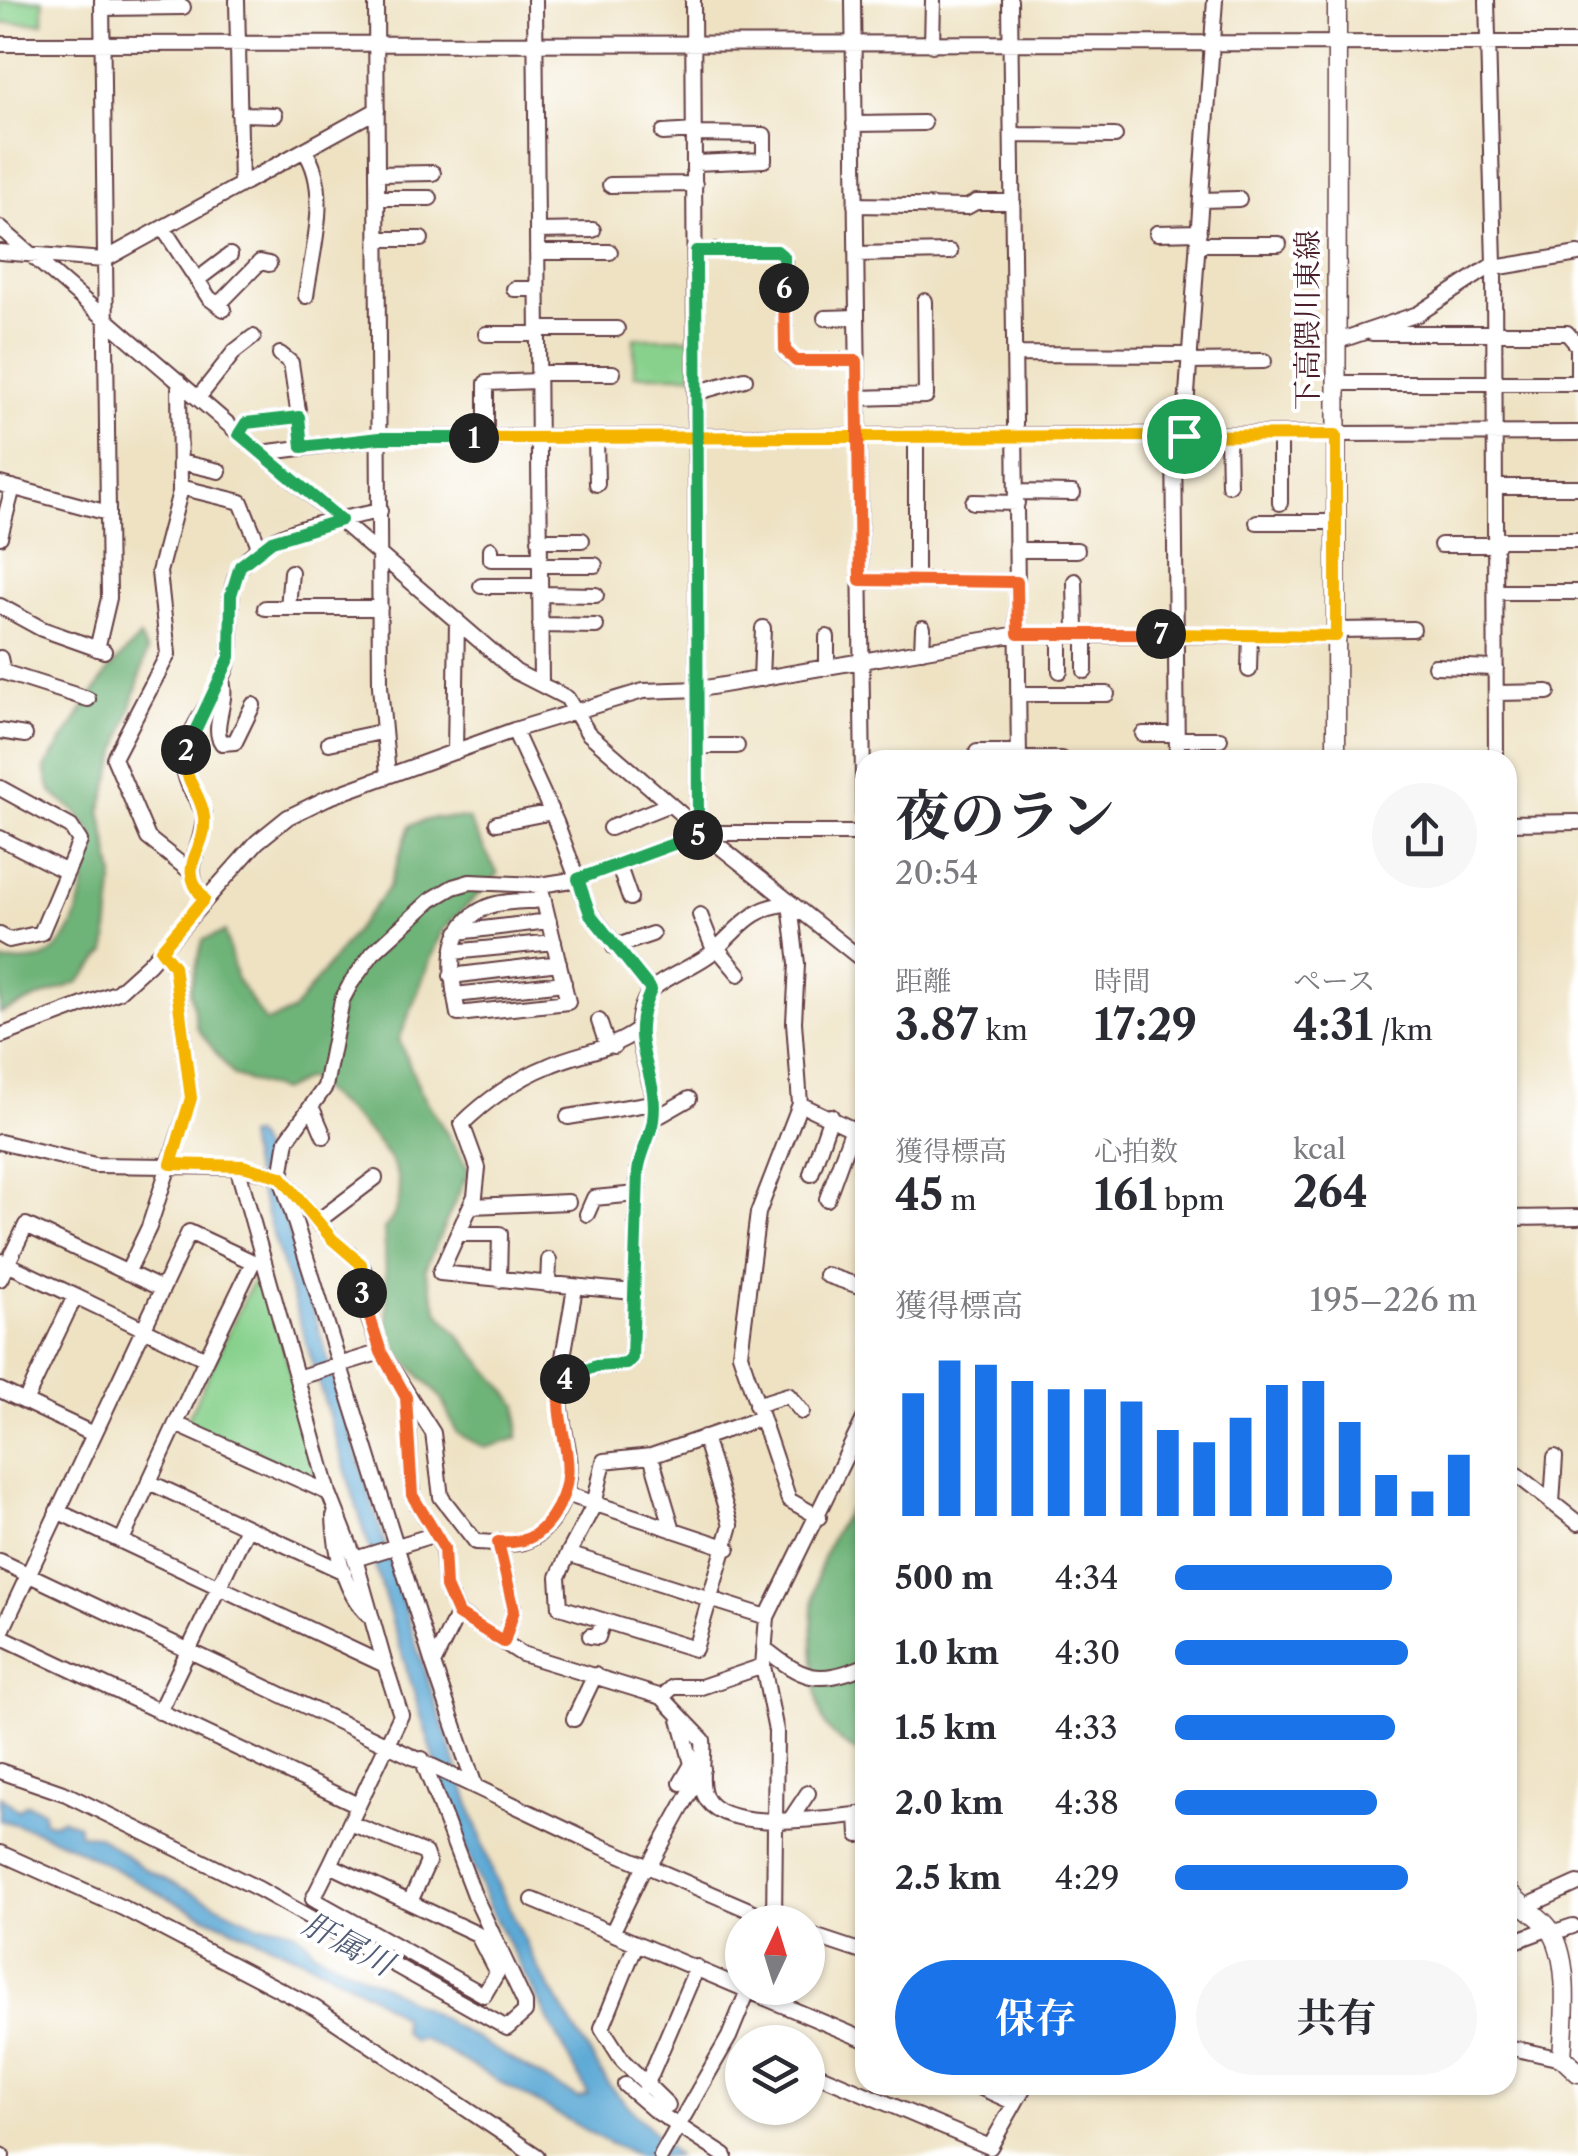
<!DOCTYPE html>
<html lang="ja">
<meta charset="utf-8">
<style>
body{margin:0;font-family:"Libre Caslon Text","Noto Serif JP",serif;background:#f7f7f7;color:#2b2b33;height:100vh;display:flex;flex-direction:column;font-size:38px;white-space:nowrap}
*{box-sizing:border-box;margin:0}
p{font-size:32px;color:#7c7c81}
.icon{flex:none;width:55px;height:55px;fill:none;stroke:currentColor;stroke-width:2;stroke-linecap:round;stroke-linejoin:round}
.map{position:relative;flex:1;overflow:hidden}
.panel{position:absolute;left:855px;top:750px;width:662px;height:1345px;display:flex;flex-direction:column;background:#fff;border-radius:30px;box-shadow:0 2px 8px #0004}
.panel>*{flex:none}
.needle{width:65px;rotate:4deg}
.controls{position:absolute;left:725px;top:1905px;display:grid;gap:20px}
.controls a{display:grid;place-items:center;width:100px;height:100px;border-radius:50%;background:#fff;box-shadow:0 2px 8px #0004;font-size:50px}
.pin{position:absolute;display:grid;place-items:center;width:85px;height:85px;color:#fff;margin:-42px;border:5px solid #fff;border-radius:50%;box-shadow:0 2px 10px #0007}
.km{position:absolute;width:50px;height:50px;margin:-25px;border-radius:50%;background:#222;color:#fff;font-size:28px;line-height:50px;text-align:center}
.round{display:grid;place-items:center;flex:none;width:105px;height:105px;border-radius:52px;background:#f7f7f7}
.summary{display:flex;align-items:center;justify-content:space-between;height:170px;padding:0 40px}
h1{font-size:55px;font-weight:700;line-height:75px}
.figures{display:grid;grid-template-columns:repeat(3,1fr);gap:15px;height:170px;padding:10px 40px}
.figures div{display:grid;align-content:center}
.figures b{font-size:42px;font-weight:700}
.figures small{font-size:28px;font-weight:400}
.figures p{font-size:28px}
.chart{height:280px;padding:20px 40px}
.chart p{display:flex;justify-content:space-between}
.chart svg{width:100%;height:180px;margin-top:10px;stroke:#1a73e8;stroke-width:6}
.button{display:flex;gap:20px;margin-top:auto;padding:20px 40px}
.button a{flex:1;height:115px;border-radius:60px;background:#1a73e8;color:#fff;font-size:40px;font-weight:700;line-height:115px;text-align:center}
.button a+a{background:#f7f7f7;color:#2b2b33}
ul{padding:0 40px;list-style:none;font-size:32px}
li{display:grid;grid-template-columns:160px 120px 1fr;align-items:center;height:75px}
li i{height:25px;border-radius:12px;background:#1a73e8}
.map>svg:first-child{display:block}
</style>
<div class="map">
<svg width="1578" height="2156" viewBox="0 0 1578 2156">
<rect width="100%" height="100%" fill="#fff"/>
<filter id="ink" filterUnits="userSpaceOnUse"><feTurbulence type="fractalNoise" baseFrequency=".01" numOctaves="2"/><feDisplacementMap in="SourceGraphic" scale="20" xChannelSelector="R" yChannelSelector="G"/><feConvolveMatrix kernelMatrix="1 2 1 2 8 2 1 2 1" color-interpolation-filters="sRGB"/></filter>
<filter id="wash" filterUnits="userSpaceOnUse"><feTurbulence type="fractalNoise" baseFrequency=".0048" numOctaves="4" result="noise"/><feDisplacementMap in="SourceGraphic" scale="40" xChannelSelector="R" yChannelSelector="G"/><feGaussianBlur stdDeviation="2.25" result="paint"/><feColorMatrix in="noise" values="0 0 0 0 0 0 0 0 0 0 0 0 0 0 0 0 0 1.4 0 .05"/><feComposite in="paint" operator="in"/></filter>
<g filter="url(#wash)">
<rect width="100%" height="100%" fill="#eee2c3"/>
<!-- green -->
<path fill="#88d18d" stroke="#69785c" stroke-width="2.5" d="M 0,0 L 43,0 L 43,23 L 0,23 Z
M 634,338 L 693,338 L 693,375 L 634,375 Z
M 260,1265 L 322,1483 L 186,1422 Z"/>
<!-- forest -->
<path fill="#6eb378" stroke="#5c6952" stroke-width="2.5" d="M 140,637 L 147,652 L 101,810 L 114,875 L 106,952 L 79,982 L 0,1013 L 0,962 C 12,961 29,963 40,959 C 85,942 84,873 92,833 L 75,811 L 51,792 L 45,768 L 108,671 Z
M 434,818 L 468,819 L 498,874 L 441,932 L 399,1040 L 420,1090 L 469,1170 L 425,1269 L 438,1311 L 518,1405 L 518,1438 L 485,1448 L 457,1433 L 441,1398 L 398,1352 L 388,1328 L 384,1229 C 436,1171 346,1113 307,1078 L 281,1091 L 234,1076 L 197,1028 L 190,990 L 203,940 L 225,932 L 237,980 L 266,1022 L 292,1012 L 389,887 L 410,825 Z
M 865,1489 L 865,1757 C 855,1750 841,1744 833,1735 C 818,1721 817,1697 815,1677 C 809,1595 810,1556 865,1489 Z"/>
<!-- water -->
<path fill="#5ba9d5" stroke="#526480" stroke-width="2.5" d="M 254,1135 L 267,1161 L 418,1651 L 494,1876 L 539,1970 L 610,2087 L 677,2156 L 640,2156 L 609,2143 L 422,2038 L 413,2041 L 403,2032 L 402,2017 C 340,1969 258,1941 188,1908 C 125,1878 70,1837 0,1820 L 0,1796 L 18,1810 L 27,1804 L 43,1810 L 44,1821 L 53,1823 L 62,1819 L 78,1825 L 79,1834 L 97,1835 L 146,1870 L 259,1925 C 281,1924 303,1930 314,1951 L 387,1987 L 578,2098 L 588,2094 L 488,1905 L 449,1806 L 251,1163 L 247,1137 Z"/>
</g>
<g filter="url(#ink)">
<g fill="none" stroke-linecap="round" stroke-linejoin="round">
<defs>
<path id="minor" d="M 237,0 L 241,185
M 376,0 L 380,686 L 388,775
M 535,0 L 541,683
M 693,0 L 698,829
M 853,0 L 865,940
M 1010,0 L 1019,760
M 1487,0 L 1494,264 L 1496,760
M 102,8 L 183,7
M 0,44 L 1578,43
M 932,45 L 933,0
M 239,114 L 275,115
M 854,124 L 924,123
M 663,133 L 695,131
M 695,134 L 764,135 L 764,160 L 695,163
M 1012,135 L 1115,136
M 304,150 C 332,189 312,251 306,296
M 377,174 L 433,173
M 610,185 L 695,184
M 377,198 L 430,198
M 1201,200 L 1239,199
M 855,205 L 967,207 L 976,202 L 1013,202
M 0,228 L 516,672 L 567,698 L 588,733 L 703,833 L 865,962
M 163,228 L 209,298 L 224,309
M 537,231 L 593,230
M 1157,233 L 1199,232
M 378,239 L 421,239
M 1198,244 L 1279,244
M 696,251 L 777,251 L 784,257 L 785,351 L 795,361 L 857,361
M 0,252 L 104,260 L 377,110
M 537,252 L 610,252
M 856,254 L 950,252
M 1494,268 L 1578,254
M 197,280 L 230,255
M 514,289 L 537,289
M 218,305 L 260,262 L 269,264
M 825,318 L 857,317
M 538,329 L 617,329
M 486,334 L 538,334
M 1335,342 L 1418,314 L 1494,264
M 280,354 L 291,363 L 299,417
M 1015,354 L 1190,355
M 1189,362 L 1264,361
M 538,373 L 613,373
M 179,381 L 180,492 L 159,572 L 168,654 L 114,758 L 148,838 L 191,872
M 1336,383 L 1578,383 L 1578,346 L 1567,333 L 1372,333
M 698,392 L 745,379
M 198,398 L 235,351 L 253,337
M 858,398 L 926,396 L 925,301
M 239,434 L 246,423 L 299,417 L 302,447
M 1280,435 L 1280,503
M 916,436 L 916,581
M 1174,436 L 1177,760
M 1184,436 L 1215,0
M 1228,436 L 1229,485
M 596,437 L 597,484
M 486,438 L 486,383 L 538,381
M 261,453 L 379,438 L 1578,433
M 180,462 L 219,471
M 0,484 L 108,513
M 180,487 L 241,502 L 260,549
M 1495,487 L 1578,487
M 1016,492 L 1073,493
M 973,502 L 1017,503
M 1257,522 L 1336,522
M 0,537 L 13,487
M 539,540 L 582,540
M 1497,540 L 1578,540
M 1441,545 L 1497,545
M 491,549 L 491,559 L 540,559
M 1017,550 L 1077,550
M 540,565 L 595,565
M 860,580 L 1017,582
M 1075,581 L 1076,634
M 481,586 L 540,586
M 1496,592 L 1578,592
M 540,594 L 596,595
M 0,606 L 42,629 L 104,651
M 265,608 L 380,608
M 288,608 L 291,572
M 540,625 L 596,626
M 1336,630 L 1413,629
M 1085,634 L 1085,671
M 827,637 L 827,668
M 97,649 L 109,598 L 102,0
M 922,651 L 923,628
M 0,658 L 3,672 L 88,699
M 1435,666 L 1496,668
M 1249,670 L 1250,635
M 1060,671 L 1060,634
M 221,678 C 230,700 210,727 222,743 L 235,742 L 253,705
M 761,679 L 763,628
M 1496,693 L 1548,692
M 1018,694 L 1107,694
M 514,730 L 556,822 L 590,913 L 651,990
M 0,731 L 25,735
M 1143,734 L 1177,734
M 1177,739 L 1220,739
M 329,743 L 381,732
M 700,746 L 737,746
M 455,752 L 457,620
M 977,752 L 1019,752
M 1019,759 L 1061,759
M 0,788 L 71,827 L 80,841 L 41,933 L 9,940 L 0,935
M 497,823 L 552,812
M 1508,823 L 1578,822
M 610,828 L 670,804
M 0,838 L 67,872
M 618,864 L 630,898
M 540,885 L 568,1002 L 458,1014 C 451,976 442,926 487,907 C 503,900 527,902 544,900
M 204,899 C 178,868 205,847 204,813 C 196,798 184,782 184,764 C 184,725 222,695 229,658 C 236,622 220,584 250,556 C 283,526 338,520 380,511
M 700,915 L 714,950
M 458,932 L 549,921
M 614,947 L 652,934
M 717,948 L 739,974
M 453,952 L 554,942
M 451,976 L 559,963
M 455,995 L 564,983
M 599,1021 L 606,1042 L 614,1046
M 0,1036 L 118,992 L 149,964 L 257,842 L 288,817 L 327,798 L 514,730 L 643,691 L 700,689 L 1018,634 L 1336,636
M 800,1104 L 865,1135
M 312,1108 L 324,1136
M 653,1112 L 661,1115 L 689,1099
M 568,1117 L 652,1103
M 0,1142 L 95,1165 L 243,1167 L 281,1177 L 332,1239 L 361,1264 L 365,1274 L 362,1300 L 381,1352 L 433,1433 L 441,1497 L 476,1542 C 491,1542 509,1546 523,1542 C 555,1532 573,1488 569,1457 C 566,1431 555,1405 564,1380 L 596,1366 L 626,1364 L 632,1358 L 638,1171 C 640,1153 651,1138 653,1120 C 660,1077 620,1033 650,992 C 661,978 697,966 714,951 C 741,926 752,907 790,903 L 797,964 L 794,1022 L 800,1104 L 758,1213 L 740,1354 L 789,1500 L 819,1517
M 237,1166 L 329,1493 L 355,1559 L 385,1665
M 811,1174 L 831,1116
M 827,1199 L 853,1128
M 471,1206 L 568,1202
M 587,1214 L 594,1198 L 637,1194
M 1508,1218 L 1578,1217
M 318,1221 L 375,1178
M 459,1234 L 500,1234 L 499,1280
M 1,1261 L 75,1296 L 25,1402
M 127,1273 L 149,1227 L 191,1098 L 174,966 L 161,950
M 826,1275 L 865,1288
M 0,1279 L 26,1225 L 162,1289
M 548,1285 L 549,1260
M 633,1292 L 440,1273 L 475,1196 L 478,1168 L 462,1124 C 485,1101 518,1078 548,1066 C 579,1052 609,1051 637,1031
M 300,1377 L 381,1352
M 558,1386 L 575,1288
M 0,1390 L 93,1434
M 407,1397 L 412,1495 L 443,1548 L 446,1587 L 458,1613 L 522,1654 L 662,1697 L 703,1740 C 705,1757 698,1780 705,1796 C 722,1835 830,1817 865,1814
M 756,1405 L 788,1395 L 802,1412
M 758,1419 L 651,1456 L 604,1461 L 594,1505 L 568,1554 L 767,1617
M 176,1424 L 329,1493
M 651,1456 L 673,1530
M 1508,1468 L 1578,1523
M 149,1482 L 344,1572
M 566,1494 L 728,1548
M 1552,1503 L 1555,1457
M 57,1511 L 385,1665 L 401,1715 L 330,1865
M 334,1516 C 335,1549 344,1594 369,1615
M 122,1540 L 206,1359
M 498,1542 L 514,1610 L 504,1642
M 568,1554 L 558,1577 L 560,1607 L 695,1649 L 731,1525 L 704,1437
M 355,1559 L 433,1535
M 0,1561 L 596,1844 L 777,1922
M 0,1635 C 62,1500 126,1366 189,1232 L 253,1262 L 206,1359 L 75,1296
M 0,1636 L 358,1805
M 590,1636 L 598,1637 L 603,1621
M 764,1648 C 804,1680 817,1685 865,1666
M 433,1664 L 458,1613
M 662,1697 L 673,1687 L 701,1687 L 763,1666
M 159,1712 L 247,1528
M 574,1719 L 595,1675
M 680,1719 L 692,1764 L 681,1783
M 0,1771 L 66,1794 L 259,1889 L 507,2028 L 525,2012 L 525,2003 L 474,1895 L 422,1759
M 475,1786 L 433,1664 L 281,1177 L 287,1140 L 325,1087 L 342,1000 L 351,983 L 373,953 L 431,900 L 453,887 L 470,882 L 540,885 L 578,879 L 703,833 L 865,833
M 858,1814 L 859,1835
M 790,1820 L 808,1793
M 350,1823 L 425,1853 L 428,1862 L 410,1902
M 0,1853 L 123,1908 L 315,2008 L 537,2156
M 330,1865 L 477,1934 L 497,1973 L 484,1995 L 313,1899 Z
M 645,1865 L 612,1933 L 865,2040
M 649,1867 L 703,1769
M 533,1900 L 612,1933
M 1525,1907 L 1578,1883
M 774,1922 L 776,1731 L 763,1666 L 767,1617 L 865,1417
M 1552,1933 L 1573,1926
M 808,1934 L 865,1953
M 1518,1940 L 1550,1928
M 636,1944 L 602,2028 L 623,2061 L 668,2105
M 1508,2047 L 1570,2061
M 808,2070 L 990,2147 L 1025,2085
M 625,2085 L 654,2110 L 725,2156
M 975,2085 L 1015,2103
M 646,2086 L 697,1967
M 0,2155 L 2,2156
M 661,2156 L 729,2037 L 749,1988"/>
<path id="major" d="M 1336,760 L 1337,0
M 1508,1890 C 1518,1905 1536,1912 1548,1927 C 1572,1955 1564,2023 1562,2058 L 1578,2073"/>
</defs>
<!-- minor casing -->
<use href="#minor" stroke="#633c42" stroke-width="18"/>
<!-- major casing -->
<use href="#major" stroke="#633c42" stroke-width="21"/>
<!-- minor -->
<use href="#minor" stroke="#fff" stroke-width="14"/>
<!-- major -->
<use href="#major" stroke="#fff" stroke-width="18"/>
</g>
</g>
<g fill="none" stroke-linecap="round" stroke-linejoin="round" filter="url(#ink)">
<defs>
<path id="split-1" d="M 474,438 L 1184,436"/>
<path id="split-2" d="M 186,750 L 230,657 L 231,595 L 240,566 L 272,541 L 341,520 L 239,434 L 246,423 L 299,417 L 302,447 L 379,438 L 474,438"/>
<path id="split-3" d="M 186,750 C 181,782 201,790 204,817 C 208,852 174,863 204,899 L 161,950 L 174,966 L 191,1098 L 171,1164 L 243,1166 L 281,1177 L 332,1239 L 361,1264 L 362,1293"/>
<path id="split-4" d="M 362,1293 L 381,1352 L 406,1397 L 412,1495 L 444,1548 L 446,1587 L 458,1614 L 504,1642 L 514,1610 L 498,1542 C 522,1544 538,1538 552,1517 C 590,1462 544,1419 565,1379"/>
<path id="split-5" d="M 565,1379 L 596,1366 L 626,1364 L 632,1358 L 638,1172 C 640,1153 651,1137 653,1120 C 660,1068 624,1048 651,990 L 590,914 L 578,879 L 698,835"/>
<path id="split-6" d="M 698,835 L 703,833 L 698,829 L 696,251 L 777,251 L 784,257 L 784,288"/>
<path id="split-7" d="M 784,288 L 785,350 L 796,361 L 857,361 L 860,580 L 1017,582 L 1018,634 L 1161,634"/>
<path id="split-8" d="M 1161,634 L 1336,636 L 1336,435 L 1184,436"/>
</defs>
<!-- split-1 casing -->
<use href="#split-1" stroke="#fff" stroke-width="20"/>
<!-- split-2 casing -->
<use href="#split-2" stroke="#fff" stroke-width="20"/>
<!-- split-3 casing -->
<use href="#split-3" stroke="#fff" stroke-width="20"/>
<!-- split-4 casing -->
<use href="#split-4" stroke="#fff" stroke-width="20"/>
<!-- split-5 casing -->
<use href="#split-5" stroke="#fff" stroke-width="20"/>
<!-- split-6 casing -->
<use href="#split-6" stroke="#fff" stroke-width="20"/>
<!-- split-7 casing -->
<use href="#split-7" stroke="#fff" stroke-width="20"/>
<!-- split-8 casing -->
<use href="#split-8" stroke="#fff" stroke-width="20"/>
<!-- split-1 -->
<use href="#split-1" stroke="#f5b400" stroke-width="12"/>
<!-- split-2 -->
<use href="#split-2" stroke="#22a559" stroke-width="12"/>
<!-- split-3 -->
<use href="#split-3" stroke="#f5b400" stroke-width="12"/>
<!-- split-4 -->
<use href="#split-4" stroke="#f0652b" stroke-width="12"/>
<!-- split-5 -->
<use href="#split-5" stroke="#22a559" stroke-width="12"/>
<!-- split-6 -->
<use href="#split-6" stroke="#22a559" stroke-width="12"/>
<!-- split-7 -->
<use href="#split-7" stroke="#f0652b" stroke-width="12"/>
<!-- split-8 -->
<use href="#split-8" stroke="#f5b400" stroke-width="12"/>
</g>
<g text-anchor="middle" stroke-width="8" stroke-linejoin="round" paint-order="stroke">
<!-- street labels -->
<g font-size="30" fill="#4a1f2b" stroke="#fff">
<text transform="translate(1308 320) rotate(-90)" y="10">下高隈川東線</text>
</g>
<!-- water labels -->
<g font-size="32" font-style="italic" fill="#525d77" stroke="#fff">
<text transform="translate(348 1944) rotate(28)" y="11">肝属川</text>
</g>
</g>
</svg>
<div class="controls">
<a><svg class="needle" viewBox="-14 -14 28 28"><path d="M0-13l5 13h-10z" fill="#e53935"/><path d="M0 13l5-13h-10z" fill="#7c7c81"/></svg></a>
<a><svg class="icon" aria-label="layers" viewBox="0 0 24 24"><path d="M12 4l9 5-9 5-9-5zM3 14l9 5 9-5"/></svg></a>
</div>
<div class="pin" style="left:1184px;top:436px;background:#1e9e55"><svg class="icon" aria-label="arrive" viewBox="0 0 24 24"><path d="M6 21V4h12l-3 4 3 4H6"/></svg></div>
<b class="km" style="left:474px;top:438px">1</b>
<b class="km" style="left:186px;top:750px">2</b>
<b class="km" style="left:362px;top:1293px">3</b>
<b class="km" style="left:565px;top:1379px">4</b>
<b class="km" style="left:698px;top:835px">5</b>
<b class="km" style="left:784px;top:288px">6</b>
<b class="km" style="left:1161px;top:634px">7</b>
<section class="panel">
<div class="summary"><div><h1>夜のラン</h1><p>20:54</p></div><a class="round"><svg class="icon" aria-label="share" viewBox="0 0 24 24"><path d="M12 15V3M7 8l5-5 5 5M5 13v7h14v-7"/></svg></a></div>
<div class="figures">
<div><p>距離</p><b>3.87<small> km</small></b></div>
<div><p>時間</p><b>17:29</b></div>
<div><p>ペース</p><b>4:31<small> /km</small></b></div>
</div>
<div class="figures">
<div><p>獲得標高</p><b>45<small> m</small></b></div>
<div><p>心拍数</p><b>161<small> bpm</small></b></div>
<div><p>kcal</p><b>264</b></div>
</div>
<div class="chart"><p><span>獲得標高</span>195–226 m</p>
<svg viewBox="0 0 160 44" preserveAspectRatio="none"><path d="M5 44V14M15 44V6M25 44V7M35 44V11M45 44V13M55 44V13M65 44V16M75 44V23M85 44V26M95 44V20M105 44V12M115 44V11M125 44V21M135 44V34M145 44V38M155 44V29"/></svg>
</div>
<ul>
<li><b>500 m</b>4:34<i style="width:72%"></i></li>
<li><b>1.0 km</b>4:30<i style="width:77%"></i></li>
<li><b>1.5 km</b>4:33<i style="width:73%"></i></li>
<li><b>2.0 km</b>4:38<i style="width:67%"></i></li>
<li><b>2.5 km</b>4:29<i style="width:77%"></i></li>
</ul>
<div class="button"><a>保存</a><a>共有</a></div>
</section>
</div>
